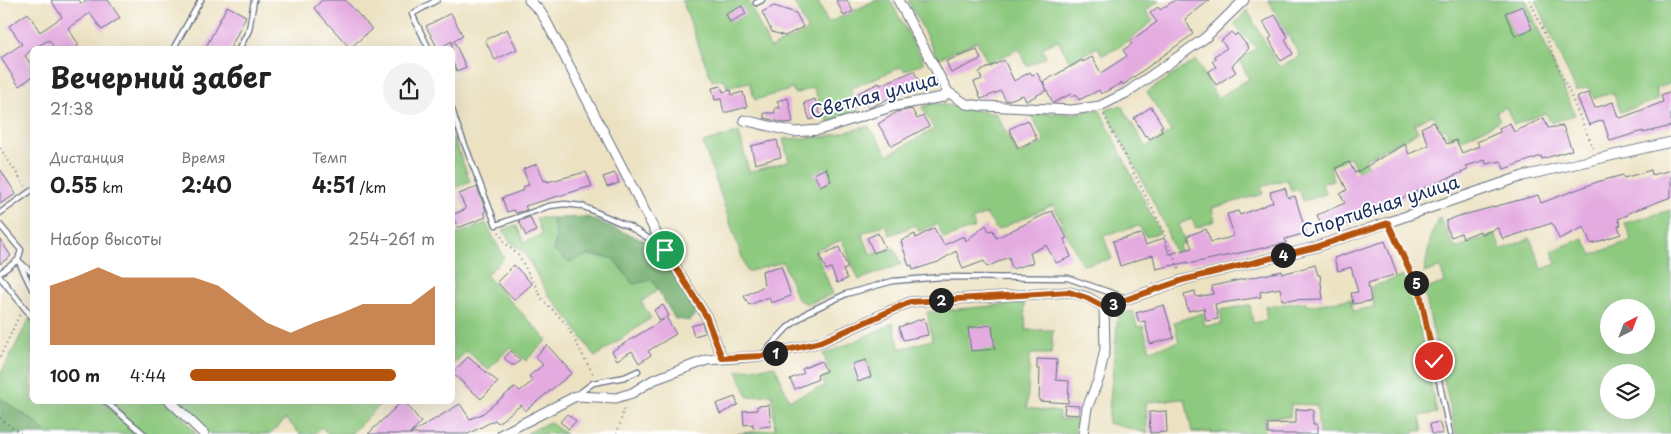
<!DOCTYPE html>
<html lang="ru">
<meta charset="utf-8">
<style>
body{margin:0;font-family:"Playpen Sans",sans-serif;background:#f2f2f2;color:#222;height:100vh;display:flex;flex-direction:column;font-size:19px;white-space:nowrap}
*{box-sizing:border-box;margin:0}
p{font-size:16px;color:#767676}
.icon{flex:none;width:28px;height:28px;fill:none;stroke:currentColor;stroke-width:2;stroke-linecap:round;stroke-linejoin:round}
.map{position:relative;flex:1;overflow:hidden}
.details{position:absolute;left:30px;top:46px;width:425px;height:358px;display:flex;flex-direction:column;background:#fff;border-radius:8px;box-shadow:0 5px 20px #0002}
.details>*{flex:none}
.needle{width:32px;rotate:42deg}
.controls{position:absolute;left:1600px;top:299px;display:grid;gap:10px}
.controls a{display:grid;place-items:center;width:55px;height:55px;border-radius:50%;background:#fff;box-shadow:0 5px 20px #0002;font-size:25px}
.pin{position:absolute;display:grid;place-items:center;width:42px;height:42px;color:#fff;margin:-21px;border:2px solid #fff;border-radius:50%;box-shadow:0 1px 5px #0007}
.km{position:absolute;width:25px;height:25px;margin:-12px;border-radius:50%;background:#222;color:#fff;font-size:14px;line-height:25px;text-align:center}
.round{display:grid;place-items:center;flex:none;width:52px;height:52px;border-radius:26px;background:#f2f2f2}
.headline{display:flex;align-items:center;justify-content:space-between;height:85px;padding:0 20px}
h1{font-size:28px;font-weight:700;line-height:38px}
.figures{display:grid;grid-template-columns:repeat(3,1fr);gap:8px;height:85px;padding:5px 20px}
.figures div{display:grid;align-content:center}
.figures b{font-size:21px;font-weight:700}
.figures small{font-size:14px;font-weight:400}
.figures p{font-size:14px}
.chart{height:140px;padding:10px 20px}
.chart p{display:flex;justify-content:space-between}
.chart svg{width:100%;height:90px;margin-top:5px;fill:#b45309;opacity:.7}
ul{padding:0 20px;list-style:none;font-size:16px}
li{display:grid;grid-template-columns:80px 60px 1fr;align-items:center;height:38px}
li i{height:12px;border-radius:6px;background:#b45309}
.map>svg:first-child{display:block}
</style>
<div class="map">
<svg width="1671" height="434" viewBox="0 0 1671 434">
<rect width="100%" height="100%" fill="#fff"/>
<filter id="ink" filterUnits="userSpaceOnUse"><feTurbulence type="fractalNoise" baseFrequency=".02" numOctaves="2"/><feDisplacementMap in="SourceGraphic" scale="10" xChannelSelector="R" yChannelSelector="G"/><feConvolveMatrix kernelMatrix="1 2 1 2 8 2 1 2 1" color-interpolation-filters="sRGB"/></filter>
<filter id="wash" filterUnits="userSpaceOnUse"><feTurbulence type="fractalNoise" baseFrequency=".0096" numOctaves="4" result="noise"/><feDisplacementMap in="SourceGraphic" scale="20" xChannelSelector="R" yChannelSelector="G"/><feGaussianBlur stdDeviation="1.12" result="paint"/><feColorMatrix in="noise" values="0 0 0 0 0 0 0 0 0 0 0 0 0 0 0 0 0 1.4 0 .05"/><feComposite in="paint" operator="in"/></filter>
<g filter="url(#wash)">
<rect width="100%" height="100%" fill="#ece2c2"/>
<!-- green -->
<path fill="#8dc97e" stroke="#547c6e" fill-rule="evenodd" d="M 682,0 L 748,0 L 770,48 L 808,31 L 793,0 L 817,0 L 828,23 L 876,0 L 890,0 L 924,63 L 904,71 L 901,67 L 850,89 L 860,113 L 829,123 L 813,87 L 795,94 L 793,89 L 755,100 L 749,82 L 727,87 L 724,79 L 712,81 Z
M 908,0 L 1160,0 L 1146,11 L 1153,21 L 1118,48 L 1102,55 L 1098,47 L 1070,62 L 1058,40 L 1042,48 L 1046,57 L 1027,66 L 1019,49 L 988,63 L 977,41 L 938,59 Z
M 1268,0 L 1526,0 L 1575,115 L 1551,123 L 1546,113 L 1514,125 L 1506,107 L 1496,112 L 1500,121 L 1461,140 L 1458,135 L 1450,139 L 1445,128 L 1441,129 L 1433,115 L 1414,124 L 1418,132 L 1365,159 L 1371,173 L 1361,177 L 1350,157 L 1330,167 L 1334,180 L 1322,183 L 1326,194 L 1303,201 L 1299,190 L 1291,191 L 1287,179 L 1261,187 L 1263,194 L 1212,208 L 1215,221 L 1196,228 L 1192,219 L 1178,224 L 1185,243 L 1179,245 L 1183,260 L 1178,261 L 1163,221 L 1106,110 L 1121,105 L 1146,147 L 1171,132 L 1147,92 L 1196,60 L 1217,98 L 1249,79 L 1240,61 L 1256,48 L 1234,25 L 1247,10 L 1279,67 L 1300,56 Z
M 1536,0 L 1671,0 L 1671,83 L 1656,89 L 1658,100 L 1621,112 L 1613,93 L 1594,98 L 1588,87 L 1576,91 Z
M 934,103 L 996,114 L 1018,155 L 1045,142 L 1030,113 L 1073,114 L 1099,109 L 1160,233 L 1145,236 L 1139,226 L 1103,235 L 1112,259 L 1082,265 L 1053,205 L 997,230 L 986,214 L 972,220 L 975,227 L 944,239 L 937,224 L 919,232 L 916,225 L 890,235 L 885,224 L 862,234 L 871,255 L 894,248 L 901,264 L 859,280 L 842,240 L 815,250 L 833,294 L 808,304 L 797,299 L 783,262 L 747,272 L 703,143 L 739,132 L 749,172 L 789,161 L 783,139 L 825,137 L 869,126 L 888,155 L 934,129 L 922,107 Z
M 453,137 L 470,181 L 453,189 L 452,189 Z
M 1671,210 L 1671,434 L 1456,434 L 1424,290 L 1445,282 L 1440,267 L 1424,273 L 1431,236 L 1439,217 L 1455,248 L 1495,234 L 1501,250 L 1530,238 L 1542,269 L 1556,264 L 1552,251 L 1583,238 L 1592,255 L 1631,240 L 1625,223 ZM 1609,308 L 1646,308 L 1646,345 L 1609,345 ZM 1609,372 L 1646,372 L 1646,410 L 1609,410 Z
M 536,218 L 552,218 L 556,234 L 554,251 L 613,258 L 633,284 L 652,280 L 658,290 L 641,302 L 651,318 L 595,357 L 572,323 L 549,296 L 524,252 L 511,243 L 503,230 L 516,225 L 524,242 L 542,235 Z
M 486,223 L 504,258 L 486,275 L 547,340 L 526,361 L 510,347 L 488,370 L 467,351 L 452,365 L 453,236 Z
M 1403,276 L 1416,297 L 1424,355 L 1437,413 L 1420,416 L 1423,431 L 1414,431 L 1414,434 L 1319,434 L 1317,405 L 1291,404 L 1290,417 L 1265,417 L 1264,434 L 1192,432 L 1185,399 L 1146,402 L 1147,433 L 1108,423 L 1118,314 L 1133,311 L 1137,327 L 1143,326 L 1150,350 L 1179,342 L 1174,322 L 1203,313 L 1205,326 L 1222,324 L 1220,310 L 1250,305 L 1253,323 L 1267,320 L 1265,306 L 1306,302 L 1307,306 L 1350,299 L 1353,311 L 1374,307 L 1371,287 Z
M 1024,303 L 1026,330 L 1053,330 L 1051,354 L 1030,354 L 1027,408 L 1059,412 L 1059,419 L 1077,420 L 1074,434 L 735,434 L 775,429 L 772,394 L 748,397 L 737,371 L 775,366 L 789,400 L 825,386 L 822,378 L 831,375 L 823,354 L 856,341 L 893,323 L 900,349 L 932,340 L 927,312 Z
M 32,314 L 32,401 L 171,401 L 196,434 L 47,434 L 38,424 L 0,398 L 0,375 Z
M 176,401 L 384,401 L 351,434 L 328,434 L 321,427 L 314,434 L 300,434 L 286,419 L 270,434 L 210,434 Z
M 549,422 L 566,434 L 526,434 Z"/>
<!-- forest -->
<path fill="#72ad6d" stroke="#466e66" d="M 587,217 L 648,242 L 671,271 L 696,312 L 690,321 L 675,319 L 652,280 L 633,284 L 613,258 L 588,255 L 569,262 L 554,251 L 556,234 L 552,218 Z
M 0,398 L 38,424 L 47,434 L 0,434 Z"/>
<g id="blocks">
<!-- building -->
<path fill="#e4abe1" d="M 51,0 L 79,0 L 82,4 L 87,0 L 108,0 L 120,18 L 102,30 L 90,13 L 68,28 L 79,45 L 74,49 L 55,49 L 49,40 L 32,49 L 25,56 L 32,66 L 32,77 L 19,86 L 1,58 L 22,44 L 9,26 L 28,13 L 40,32 L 62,17 Z
M 322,0 L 345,0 L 372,29 L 350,48 L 314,8 Z
M 836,0 L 847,0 L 853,11 L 844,16 Z
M 1175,0 L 1210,0 L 1185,19 L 1193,34 L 1123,85 L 1122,83 L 1101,94 L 1099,90 L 1079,100 L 1076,94 L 1072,97 L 1071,94 L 1053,103 L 1043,82 L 1082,60 L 1083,62 L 1092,57 L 1101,73 L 1127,56 L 1123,50 L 1132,44 L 1130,41 L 1157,22 L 1150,13 L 1158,7 L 1160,10 Z
M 227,6 L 246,16 L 230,49 L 205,49 Z
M 742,6 L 746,14 L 730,22 L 726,14 Z
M 774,6 L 796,13 L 803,27 L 785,36 L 772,32 L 762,12 Z
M 1523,6 L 1532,29 L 1515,36 L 1505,13 Z
M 451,13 L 463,36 L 454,41 L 466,67 L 457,71 L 452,61 L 452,41 L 438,49 L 426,26 Z
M 1275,15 L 1288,37 L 1285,40 L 1293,54 L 1281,61 L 1269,39 L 1272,37 L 1263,22 Z
M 507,29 L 517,49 L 495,60 L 485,40 Z
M 1231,32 L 1235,36 L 1237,33 L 1249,48 L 1232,66 L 1236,72 L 1216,85 L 1208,72 L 1216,67 L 1212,61 L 1216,59 L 1214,56 L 1227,48 L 1221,41 Z
M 977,50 L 981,59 L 951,73 L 946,61 Z
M 1004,60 L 1014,81 L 1030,72 L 1032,75 L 1037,73 L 1047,90 L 1026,101 L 1023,95 L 1006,101 L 1001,91 L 981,99 L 974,82 L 982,79 L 979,72 Z
M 914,71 L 920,84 L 873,106 L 868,108 L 865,101 L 861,103 L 856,94 L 879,83 L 880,85 Z
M 721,86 L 723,92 L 731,90 L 732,95 L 743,92 L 747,107 L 724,113 L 721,99 L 715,100 L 712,88 Z
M 1671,91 L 1671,126 L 1643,133 L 1643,131 L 1610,141 L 1603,120 L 1589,125 L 1577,97 L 1588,93 L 1595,108 L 1613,102 L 1618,117 L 1621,118 L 1663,102 L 1661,95 Z
M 788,98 L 793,122 L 785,123 L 764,118 L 764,113 L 775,113 L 775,108 L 780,108 L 777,101 Z
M 815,99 L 821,116 L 810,120 L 804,103 Z
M 1151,107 L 1163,126 L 1160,127 L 1163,131 L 1150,139 L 1147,135 L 1145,136 L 1134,118 Z
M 912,109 L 917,119 L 923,116 L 929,126 L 892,146 L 878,124 L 897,112 Z
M 1544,118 L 1548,128 L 1563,126 L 1572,150 L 1542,159 L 1541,156 L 1504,169 L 1501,161 L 1486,164 L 1485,160 L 1466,166 L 1468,170 L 1421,189 L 1360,219 L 1329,230 L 1327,223 L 1321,225 L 1317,215 L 1345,203 L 1340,194 L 1347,190 L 1336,168 L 1349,162 L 1355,173 L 1405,144 L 1409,154 L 1429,145 L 1421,128 L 1433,122 L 1447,144 L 1456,140 L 1462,153 L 1479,146 L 1477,142 L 1500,132 L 1499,128 L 1510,123 L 1514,132 Z
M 1028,120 L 1037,139 L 1018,148 L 1009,129 Z
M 777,140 L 781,157 L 755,164 L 751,146 Z
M 537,164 L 544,181 L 547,180 L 547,182 L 586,172 L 592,186 L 525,206 L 527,210 L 516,213 L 514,210 L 507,212 L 502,198 L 524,190 L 523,187 L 529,185 L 523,169 Z
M 826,168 L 831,181 L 820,186 L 814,174 Z
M 0,169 L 16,194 L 0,204 Z
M 1651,170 L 1652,175 L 1671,170 L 1671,197 L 1628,213 L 1628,215 L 1618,219 L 1621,225 L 1618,226 L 1621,234 L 1591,244 L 1584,227 L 1559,239 L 1552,223 L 1503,239 L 1498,228 L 1482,234 L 1480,231 L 1463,238 L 1461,233 L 1451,237 L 1446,226 L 1446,221 L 1456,217 L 1538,195 L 1541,203 L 1597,182 L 1623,175 L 1624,178 Z
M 615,173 L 619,183 L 607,187 L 603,177 Z
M 477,187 L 486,211 L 484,212 L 486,217 L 458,228 L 452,215 L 466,209 L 459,194 Z
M 1285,188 L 1288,198 L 1295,196 L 1306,233 L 1285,239 L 1286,243 L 1188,264 L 1188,262 L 1156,269 L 1153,255 L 1120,266 L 1113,241 L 1141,234 L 1146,245 L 1164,238 L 1169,254 L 1192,248 L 1187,236 L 1206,229 L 1211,242 L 1228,238 L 1234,235 L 1227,214 L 1238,211 L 1240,215 L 1261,207 L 1273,202 L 1270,192 Z
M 1052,211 L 1067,238 L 1064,239 L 1071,257 L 1056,263 L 1046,245 L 1030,253 L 1033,263 L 1012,269 L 1009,257 L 987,267 L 984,261 L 963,269 L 956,251 L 938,262 L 913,270 L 912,265 L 909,266 L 901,241 L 915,234 L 916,238 L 934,228 L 944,245 L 964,236 L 966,241 L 986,225 L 989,231 L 993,230 L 996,238 Z
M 530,217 L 536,231 L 526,236 L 519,221 Z
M 878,233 L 885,248 L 874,253 L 867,238 Z
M 0,239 L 11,256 L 0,264 Z
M 1385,241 L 1397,274 L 1368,283 L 1371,301 L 1353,304 L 1351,293 L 1358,292 L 1351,267 L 1338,271 L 1334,258 Z
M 839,247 L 848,268 L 843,270 L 847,279 L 837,283 L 831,268 L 826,270 L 820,256 Z
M 514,265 L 532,284 L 514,300 L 497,282 Z
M 1315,265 L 1318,275 L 1320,275 L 1323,299 L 1282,300 L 1280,288 L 1260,292 L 1261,297 L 1215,304 L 1218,319 L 1206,321 L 1204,308 L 1188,311 L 1184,294 L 1195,291 L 1196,297 L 1213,294 L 1212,286 L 1282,271 L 1282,274 Z
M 781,266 L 791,296 L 771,303 L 769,297 L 749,305 L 744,296 L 764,286 L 762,271 Z
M 663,305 L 669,316 L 666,317 L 676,334 L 648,351 L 651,355 L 639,363 L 632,351 L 617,360 L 612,351 L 664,319 L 660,321 L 654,310 Z
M 1164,305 L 1174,338 L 1150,344 L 1145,321 L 1139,322 L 1136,313 Z
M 924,318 L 928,335 L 903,340 L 899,327 Z
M 702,323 L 705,333 L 694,336 L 691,326 Z
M 992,325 L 995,349 L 971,351 L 968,328 Z
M 547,345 L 572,373 L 525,411 L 521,405 L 498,423 L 495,420 L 468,434 L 410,434 L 460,404 L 470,419 L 482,414 L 515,387 L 520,391 L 533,381 L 529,376 L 543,365 L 535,357 Z
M 511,351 L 520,361 L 515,365 L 512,365 L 504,358 Z
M 468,357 L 498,382 L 481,399 L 452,373 Z
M 1037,359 L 1057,360 L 1056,380 L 1069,381 L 1068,403 L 1039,401 L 1040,369 L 1037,369 Z
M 866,360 L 871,377 L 858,382 L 852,364 Z
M 821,361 L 826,371 L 817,375 L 818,379 L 795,389 L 790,379 L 804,373 L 802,369 Z
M 735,397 L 738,405 L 720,414 L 716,404 Z
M 405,402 L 421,422 L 410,434 L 368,434 L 400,403 L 402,405 Z
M 769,405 L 771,426 L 753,428 L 753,424 L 744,425 L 743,411 L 757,410 L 757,406 Z
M 1065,405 L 1079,406 L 1079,415 L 1064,414 Z
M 1296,409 L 1314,410 L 1313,424 L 1317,424 L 1317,434 L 1268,434 L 1268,424 L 1296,423 Z
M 1166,411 L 1167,432 L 1150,433 L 1149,412 Z
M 567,414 L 576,421 L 569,429 L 560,422 Z
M 1439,422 L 1443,434 L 1432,434 L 1430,424 Z"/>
</g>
</g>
<g filter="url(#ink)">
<use href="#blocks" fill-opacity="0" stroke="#646e81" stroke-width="1"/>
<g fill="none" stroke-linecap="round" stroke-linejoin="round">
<defs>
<path id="lane" d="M 756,3 L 762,0
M 173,49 L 201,0
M 239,49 L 249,30 L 254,0
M 429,49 L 412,14 L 437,0
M 452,109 L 456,122 L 496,225 L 549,206 L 565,204 L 582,206 L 630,227 L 658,244
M 0,213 L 32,190
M 1388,223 L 1421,293 L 1450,434
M 0,225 L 21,250 L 18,260 L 0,273
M 18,260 L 32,289
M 20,262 L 32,273
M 0,277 L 32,317
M 763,354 L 787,328 L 808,312 L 846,294 L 893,281 L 942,277 L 1068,278 L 1126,298
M 577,395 L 593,383 L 625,377 L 638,371
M 105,401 L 144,434"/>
<path id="street" d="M 529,0 L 539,10 L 545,19 L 665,250 L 706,316 L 722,358
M 898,0 L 948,92
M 744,120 L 794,132 L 819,130 L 894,106 L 943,97 L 948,92 L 966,104 L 982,106 L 1072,110 L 1100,106 L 1126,93 L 1205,38 L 1244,0
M 170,401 L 204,434
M 502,434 L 576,396 L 616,398 L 632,393 L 653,380 L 707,360 L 762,356 L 821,342 L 910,302 L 1069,292 L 1087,297 L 1104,307 L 1183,280 L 1316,247 L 1523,176 L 1671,142
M 1083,434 L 1087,408 L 1099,378 L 1105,349 L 1104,307"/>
</defs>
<!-- lane casing -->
<use href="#lane" stroke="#646e81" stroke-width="7"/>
<!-- street casing -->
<use href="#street" stroke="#646e81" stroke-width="11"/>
<!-- path -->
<path stroke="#646e81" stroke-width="2" stroke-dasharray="1 4" stroke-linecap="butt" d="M 1530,0 L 1594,150
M 1104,115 L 1159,222 L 1179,270
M 0,148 L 25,186
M 499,232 L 505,243 L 519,256 L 543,300 L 566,324 L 593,374
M 0,357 L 20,314
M 0,418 L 21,434
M 617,434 L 625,405"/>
<!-- lane -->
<use href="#lane" stroke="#fff" stroke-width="4.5"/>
<!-- street -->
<use href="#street" stroke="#fff" stroke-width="9"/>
</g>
</g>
<g fill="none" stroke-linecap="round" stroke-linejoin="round" filter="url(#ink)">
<defs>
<path id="route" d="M 665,250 L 706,316 L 722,358 L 762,356 L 821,342 L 910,302 L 1069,292 L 1087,298 L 1104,307 L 1183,280 L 1316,247 L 1388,223 L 1420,293 L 1434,361"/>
</defs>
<!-- route casing -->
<use href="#route" stroke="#fff" stroke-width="10"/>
<!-- route -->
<use href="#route" stroke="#b45309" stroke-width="6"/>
</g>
<g text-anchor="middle" stroke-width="4" stroke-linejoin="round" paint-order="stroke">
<!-- street labels -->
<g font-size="18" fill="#1b2f5e" stroke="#fff">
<text transform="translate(874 96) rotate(-15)" y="6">Светлая улица</text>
<text transform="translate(1380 207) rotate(-18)" y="6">Спортивная улица</text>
</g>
</g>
</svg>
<div class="controls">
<a><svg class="needle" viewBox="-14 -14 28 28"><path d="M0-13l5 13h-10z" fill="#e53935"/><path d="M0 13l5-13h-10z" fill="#767676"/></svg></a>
<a><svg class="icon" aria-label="layers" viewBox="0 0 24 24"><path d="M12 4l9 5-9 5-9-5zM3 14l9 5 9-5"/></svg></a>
</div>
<div class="pin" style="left:665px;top:250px;background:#1e9e55"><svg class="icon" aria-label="arrive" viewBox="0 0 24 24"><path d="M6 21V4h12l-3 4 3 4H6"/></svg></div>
<div class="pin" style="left:1434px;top:361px;background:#d93025"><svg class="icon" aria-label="check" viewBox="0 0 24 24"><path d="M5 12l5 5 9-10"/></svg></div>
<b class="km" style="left:775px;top:353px">1</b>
<b class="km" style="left:941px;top:300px">2</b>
<b class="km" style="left:1113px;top:304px">3</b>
<b class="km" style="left:1283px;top:255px">4</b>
<b class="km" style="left:1416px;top:283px">5</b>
<section class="details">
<div class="headline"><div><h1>Вечерний забег</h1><p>21:38</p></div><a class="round"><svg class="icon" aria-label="share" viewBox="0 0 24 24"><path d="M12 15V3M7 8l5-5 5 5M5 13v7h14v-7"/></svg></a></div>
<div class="figures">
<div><p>Дистанция</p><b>0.55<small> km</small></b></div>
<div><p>Время</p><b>2:40</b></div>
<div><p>Темп</p><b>4:51<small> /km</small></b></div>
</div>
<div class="chart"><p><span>Набор высоты</span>254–261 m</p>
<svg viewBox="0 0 160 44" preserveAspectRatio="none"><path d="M0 44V15L10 11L20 6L30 11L40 11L50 11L60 11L70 15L80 24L90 33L100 38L110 33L120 29L130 24L140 24L150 24L160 15V44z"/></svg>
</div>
<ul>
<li><b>100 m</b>4:44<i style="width:84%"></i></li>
</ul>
</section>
</div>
